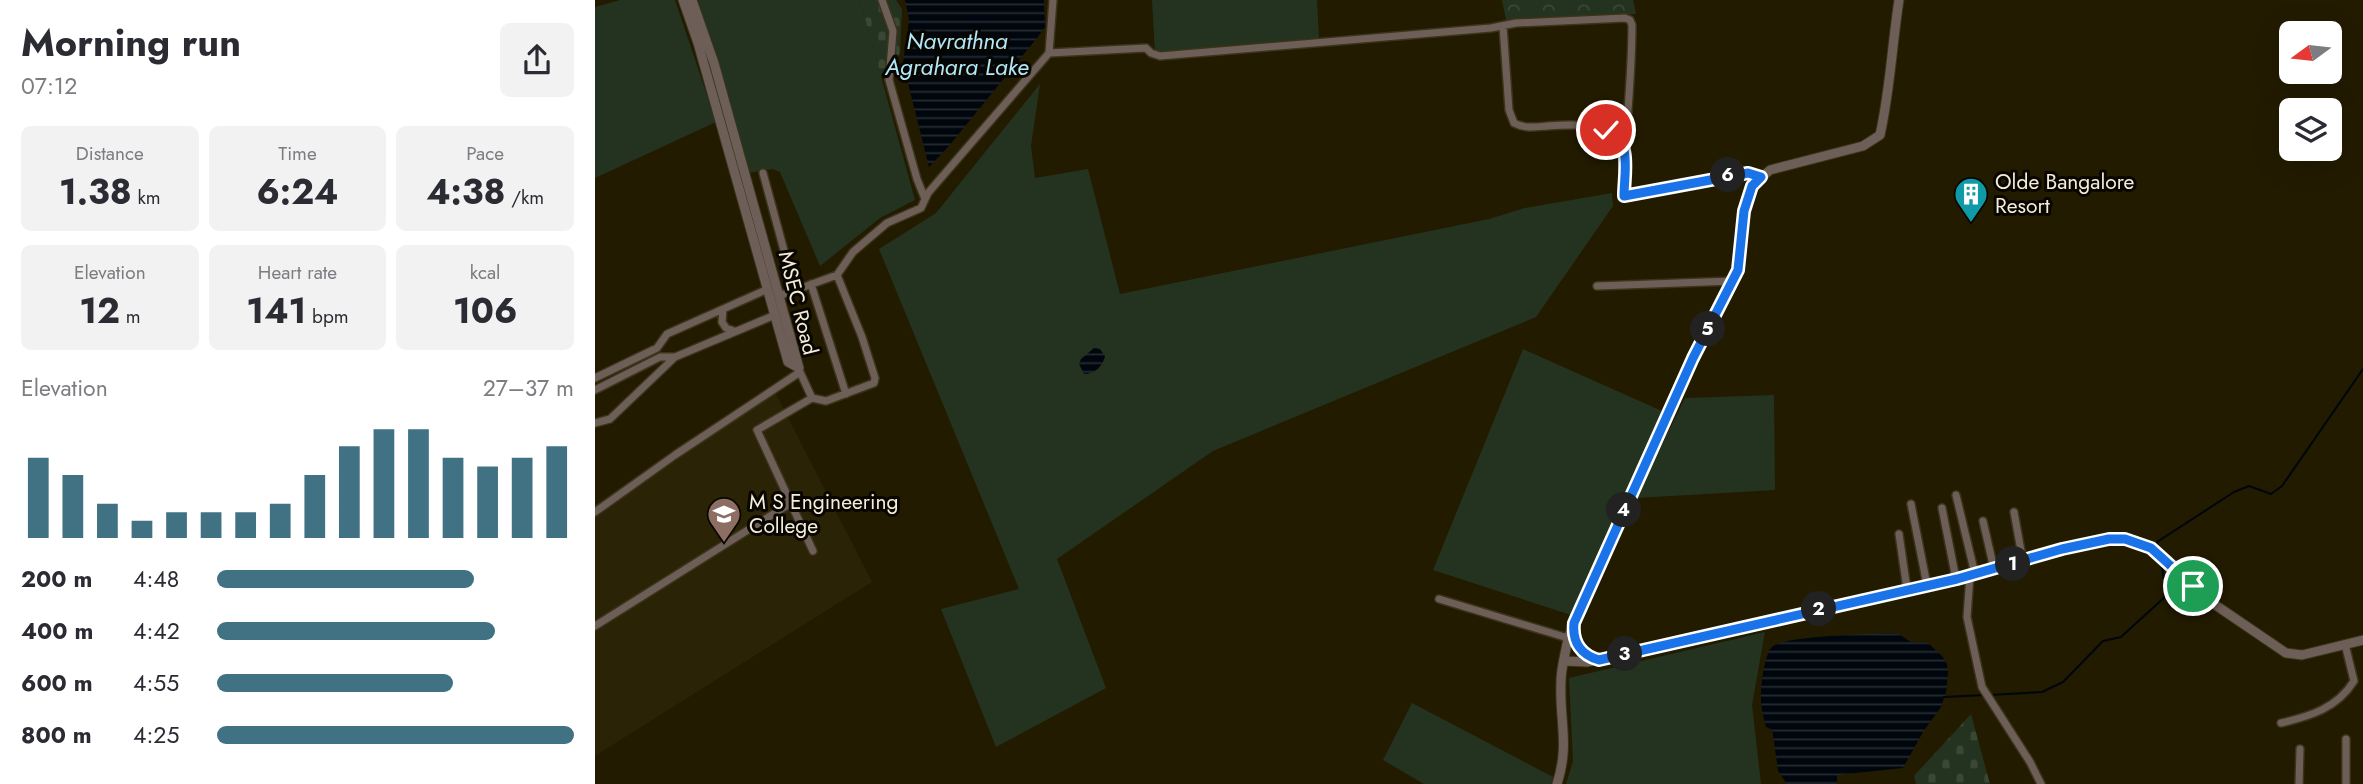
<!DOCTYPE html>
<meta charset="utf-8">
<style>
body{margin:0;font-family:Jost,sans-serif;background:#f2f2f3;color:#2b2b33;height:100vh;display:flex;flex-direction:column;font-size:26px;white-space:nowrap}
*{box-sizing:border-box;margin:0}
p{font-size:23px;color:#7c7c81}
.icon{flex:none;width:38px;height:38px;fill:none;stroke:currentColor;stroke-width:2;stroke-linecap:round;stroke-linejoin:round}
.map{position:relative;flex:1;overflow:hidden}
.side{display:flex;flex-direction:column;background:#fff;width:595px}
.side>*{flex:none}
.needle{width:46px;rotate:255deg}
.fabs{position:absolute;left:1684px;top:21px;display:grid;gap:14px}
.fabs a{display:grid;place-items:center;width:63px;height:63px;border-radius:10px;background:#fff;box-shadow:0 7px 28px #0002;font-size:35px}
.pin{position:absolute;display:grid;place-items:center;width:60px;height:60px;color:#fff;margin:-30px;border:4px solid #fff;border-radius:50%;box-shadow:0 2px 7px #0007}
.km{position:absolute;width:35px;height:35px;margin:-18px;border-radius:50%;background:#222;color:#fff;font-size:19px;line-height:35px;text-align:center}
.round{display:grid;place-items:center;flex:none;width:74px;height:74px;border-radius:10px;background:#f2f2f3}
.overview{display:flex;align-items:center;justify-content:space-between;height:119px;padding:0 21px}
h1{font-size:38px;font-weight:700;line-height:52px}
.figures{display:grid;grid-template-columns:repeat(3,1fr);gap:10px;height:119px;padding:7px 21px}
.figures div{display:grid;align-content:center;border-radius:10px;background:#f2f2f3;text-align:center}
.figures b{font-size:35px;font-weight:700}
.figures small{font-size:19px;font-weight:400}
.figures p{font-size:19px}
.chart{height:196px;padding:14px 21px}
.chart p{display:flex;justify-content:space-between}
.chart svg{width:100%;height:126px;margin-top:7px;stroke:#417284;stroke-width:6}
ul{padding:0 21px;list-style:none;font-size:23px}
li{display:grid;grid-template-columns:112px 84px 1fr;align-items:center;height:52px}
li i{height:18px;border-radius:9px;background:#417284}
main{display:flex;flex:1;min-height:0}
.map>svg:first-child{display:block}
</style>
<main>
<section class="side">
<div class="overview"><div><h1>Morning run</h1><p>07:12</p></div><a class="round"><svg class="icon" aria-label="share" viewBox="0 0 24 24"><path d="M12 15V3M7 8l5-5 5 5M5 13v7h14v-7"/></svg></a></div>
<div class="figures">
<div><p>Distance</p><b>1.38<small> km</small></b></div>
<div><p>Time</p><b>6:24</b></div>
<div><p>Pace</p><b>4:38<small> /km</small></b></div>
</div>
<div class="figures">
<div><p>Elevation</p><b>12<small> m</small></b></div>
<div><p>Heart rate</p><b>141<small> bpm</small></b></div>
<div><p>kcal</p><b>106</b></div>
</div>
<div class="chart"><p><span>Elevation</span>27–37 m</p>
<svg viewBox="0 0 160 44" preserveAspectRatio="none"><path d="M5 44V16M15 44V22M25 44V32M35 44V38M45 44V35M55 44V35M65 44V35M75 44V32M85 44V22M95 44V12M105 44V6M115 44V6M125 44V16M135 44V19M145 44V16M155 44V12"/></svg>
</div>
<ul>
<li><b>200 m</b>4:48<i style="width:72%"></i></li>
<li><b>400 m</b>4:42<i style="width:78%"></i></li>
<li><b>600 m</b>4:55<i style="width:66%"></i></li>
<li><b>800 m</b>4:25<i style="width:100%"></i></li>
</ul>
</section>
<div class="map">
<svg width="1768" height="784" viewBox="0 0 1768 784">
<defs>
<pattern id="cemetery-stones" width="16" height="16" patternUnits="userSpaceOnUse" patternTransform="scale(1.75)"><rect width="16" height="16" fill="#24331f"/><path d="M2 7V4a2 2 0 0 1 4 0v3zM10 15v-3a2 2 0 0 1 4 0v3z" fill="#3a4734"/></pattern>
<pattern id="park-crowns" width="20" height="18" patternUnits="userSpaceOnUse" patternTransform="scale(1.75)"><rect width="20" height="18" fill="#24331f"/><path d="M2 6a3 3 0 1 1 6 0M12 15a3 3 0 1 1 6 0" fill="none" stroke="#3a4734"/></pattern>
<pattern id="water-rules" width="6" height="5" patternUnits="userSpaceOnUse" patternTransform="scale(1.75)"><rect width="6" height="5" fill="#00060d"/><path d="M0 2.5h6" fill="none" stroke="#262b30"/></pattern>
</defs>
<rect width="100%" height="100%" fill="#221b00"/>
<!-- built -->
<path fill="#2b2305" d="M 177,386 L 277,582 L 0,756 L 0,506 Z"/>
<!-- grass -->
<path fill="#24331f" d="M 25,0 L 80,0 L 121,122 L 0,178 L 0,7 Z
M 103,0 L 265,0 L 320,200 L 285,218 L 225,266 L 185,172 L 178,169 L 153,173 Z
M 557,0 L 722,0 L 724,38 L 560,52 Z
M 445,84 L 436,146 L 440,178 L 493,169 L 525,294 L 894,219 L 930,208 L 1017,193 L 1018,206 L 941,317 L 618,451 L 462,559 L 511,688 L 401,747 L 346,609 L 424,589 L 284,249 L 341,213 Z
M 928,349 L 1067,411 L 976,615 L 838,570 Z
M 1179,395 L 1180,490 L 1041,498 L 1090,398 Z
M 1170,632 L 1157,705 L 1166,784 L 971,784 L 978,761 L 974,678 Z
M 817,703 L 958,777 L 956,784 L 829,784 L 788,760 Z"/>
<!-- cemetery -->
<path fill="url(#cemetery-stones)" d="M 265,0 L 301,0 L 307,9 L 305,54 L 286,77 Z
M 1376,714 L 1395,784 L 1321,784 L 1319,776 Z"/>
<!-- park -->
<path fill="url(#park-crowns)" d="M 907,0 L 1038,0 L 1041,14 L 911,20 Z"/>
<!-- water -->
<path fill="url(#water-rules)" d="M 310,0 L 449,0 L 450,27 L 442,38 L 353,147 L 334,167 L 308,63 L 314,20 Z
M 499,348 L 505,349 L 510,356 C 508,366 500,374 489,374 L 484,364 L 486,359 Z
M 1302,633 L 1316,642 L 1332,642 L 1348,657 L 1352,664 L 1353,673 L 1351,692 L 1346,707 L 1328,732 L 1308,768 L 1242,775 L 1242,784 L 1192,784 L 1183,771 L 1178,734 L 1176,729 L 1171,727 C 1169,719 1166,709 1166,700 C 1165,689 1169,655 1177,647 C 1190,635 1281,634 1302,633 Z"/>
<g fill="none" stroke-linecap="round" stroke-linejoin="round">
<!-- stream -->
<path stroke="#00060d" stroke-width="2" d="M 1563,550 L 1562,542 L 1639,492 L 1654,486 L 1676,494 L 1687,486 L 1768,369
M 1395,695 L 1447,692 L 1468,682 L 1508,641 L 1526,637 L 1572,595 L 1566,563
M 1349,697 L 1390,695"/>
<defs>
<path id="minor" d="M 287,0 L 298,31 L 294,80 L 322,179 L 330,199
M 908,26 L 914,110 L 919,123 C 930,129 941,127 952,126 C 978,124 1012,122 1029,145
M 454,53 L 458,0
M 168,173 L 200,291
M 242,275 L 258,252 L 292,223 L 326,208 L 333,193 L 454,53 L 551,48 L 556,53 L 565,56 L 896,28 L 921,23 L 1030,18 L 1035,20 L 1037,25 C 1037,83 1029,139 1029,196 L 1153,173 L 1166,177
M 216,284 L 251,394
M 1002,286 L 1138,281
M 128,309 L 127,322 L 131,328 L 139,331
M 0,378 L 62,348 L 72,334 L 173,289
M 0,390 L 65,357 L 80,357 L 180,315
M 217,398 L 162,430 L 218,551
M 0,423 L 15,419 L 80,357
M 1361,495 L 1380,574
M 1316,504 L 1332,585
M 1347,508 L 1361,579
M 0,512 L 80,455 L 205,372 L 217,398 L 231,401 L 279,383 L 280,378 L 267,337 L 242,275 L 184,296
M 1419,512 L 1428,562
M 1388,521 L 1399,569
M 1304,534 L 1312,589
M 1375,575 L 1372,617 L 1387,687 L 1435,762 L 1446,784
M 844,599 L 973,638
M 0,626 L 196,503
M 978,628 C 979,645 987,655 1003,660
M 1686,723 C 1716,716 1742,708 1759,681 L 1750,644
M 1704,784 L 1705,749
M 1751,784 L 1751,739"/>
<path id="tertiary" d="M 88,0 L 103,43 L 193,362 L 204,368
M 97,0 L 119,63 L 204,368
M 970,661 L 992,662 L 1361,579 L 1467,549 L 1514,539 L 1530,539 L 1556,548 L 1616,602 L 1691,653 L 1707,655 L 1768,640
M 962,784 C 975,744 964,720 966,681 C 966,667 971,652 973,638 L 1098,358 L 1143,270 L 1149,211 L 1157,186 L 1175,170 L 1268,146 L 1285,135 C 1295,91 1297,45 1304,0"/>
</defs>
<!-- minor casing -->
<use href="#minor" stroke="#3b341a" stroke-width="10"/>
<!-- tertiary casing -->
<use href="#tertiary" stroke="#3b341a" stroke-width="11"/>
<!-- minor -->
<use href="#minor" stroke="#6d5f58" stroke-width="7"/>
<!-- tertiary -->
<use href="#tertiary" stroke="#6d5f58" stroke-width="9"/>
</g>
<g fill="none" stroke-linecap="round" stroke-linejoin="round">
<defs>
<path id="route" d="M 1011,130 C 1038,139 1029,173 1029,196 L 1153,173 L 1166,177 L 1157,186 L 1149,211 L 1143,270 L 1098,358 L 979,623 C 977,642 986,655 1004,660 L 1362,579 L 1467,549 L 1514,539 L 1530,539 L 1556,548 L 1598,586"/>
</defs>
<!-- route casing -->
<use href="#route" stroke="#fff" stroke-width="14"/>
<!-- route -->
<use href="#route" stroke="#1a73e8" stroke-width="9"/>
</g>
<!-- icons -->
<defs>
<symbol id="building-pin" viewBox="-11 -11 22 30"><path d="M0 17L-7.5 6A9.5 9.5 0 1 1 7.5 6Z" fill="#0f9aa8" stroke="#090600"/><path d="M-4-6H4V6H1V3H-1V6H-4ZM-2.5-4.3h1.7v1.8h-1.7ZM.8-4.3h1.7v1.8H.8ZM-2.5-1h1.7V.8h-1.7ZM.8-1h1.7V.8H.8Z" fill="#fff"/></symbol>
<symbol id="university-pin" viewBox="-11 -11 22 30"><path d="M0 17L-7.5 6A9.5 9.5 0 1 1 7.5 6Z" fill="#8d6e63" stroke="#090600"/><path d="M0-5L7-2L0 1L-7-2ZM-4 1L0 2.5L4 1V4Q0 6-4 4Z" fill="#fff"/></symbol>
</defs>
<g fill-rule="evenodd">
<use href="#building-pin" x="1357" y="175" width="38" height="52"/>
<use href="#university-pin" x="110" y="495" width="38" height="52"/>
</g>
<g text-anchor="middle" stroke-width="6" stroke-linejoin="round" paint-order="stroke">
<!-- poi labels -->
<g font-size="21" fill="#f3eedc" stroke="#090600" text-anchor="start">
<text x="1400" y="189">Olde Bangalore<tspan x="1400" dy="24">Resort</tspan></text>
<text x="154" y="509">M S Engineering<tspan x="154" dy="24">College</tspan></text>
</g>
<!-- street labels -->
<g font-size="21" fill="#f3eedc" stroke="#090600">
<text transform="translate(203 303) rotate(76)" y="7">MSEC Road</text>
</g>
<!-- water labels -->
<g font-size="23" font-style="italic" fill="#b1e8fb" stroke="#090600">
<text x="362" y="49">Navrathna<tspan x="362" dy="26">Agrahara Lake</tspan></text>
</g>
</g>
</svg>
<div class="fabs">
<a><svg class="needle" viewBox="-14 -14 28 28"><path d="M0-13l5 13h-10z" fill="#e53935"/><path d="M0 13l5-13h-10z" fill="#7c7c81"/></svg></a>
<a><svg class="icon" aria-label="layers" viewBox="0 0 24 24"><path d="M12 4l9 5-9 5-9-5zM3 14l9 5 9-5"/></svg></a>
</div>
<div class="pin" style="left:1598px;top:586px;background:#1e9e55"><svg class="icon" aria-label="arrive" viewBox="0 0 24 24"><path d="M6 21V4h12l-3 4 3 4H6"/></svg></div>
<div class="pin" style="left:1011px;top:130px;background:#d93025"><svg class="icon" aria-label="check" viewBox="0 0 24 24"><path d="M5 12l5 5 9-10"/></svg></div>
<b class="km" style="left:1418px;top:564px">1</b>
<b class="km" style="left:1224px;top:609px">2</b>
<b class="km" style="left:1030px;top:654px">3</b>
<b class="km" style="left:1029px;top:510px">4</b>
<b class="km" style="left:1113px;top:329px">5</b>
<b class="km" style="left:1133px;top:175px">6</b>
</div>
</main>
